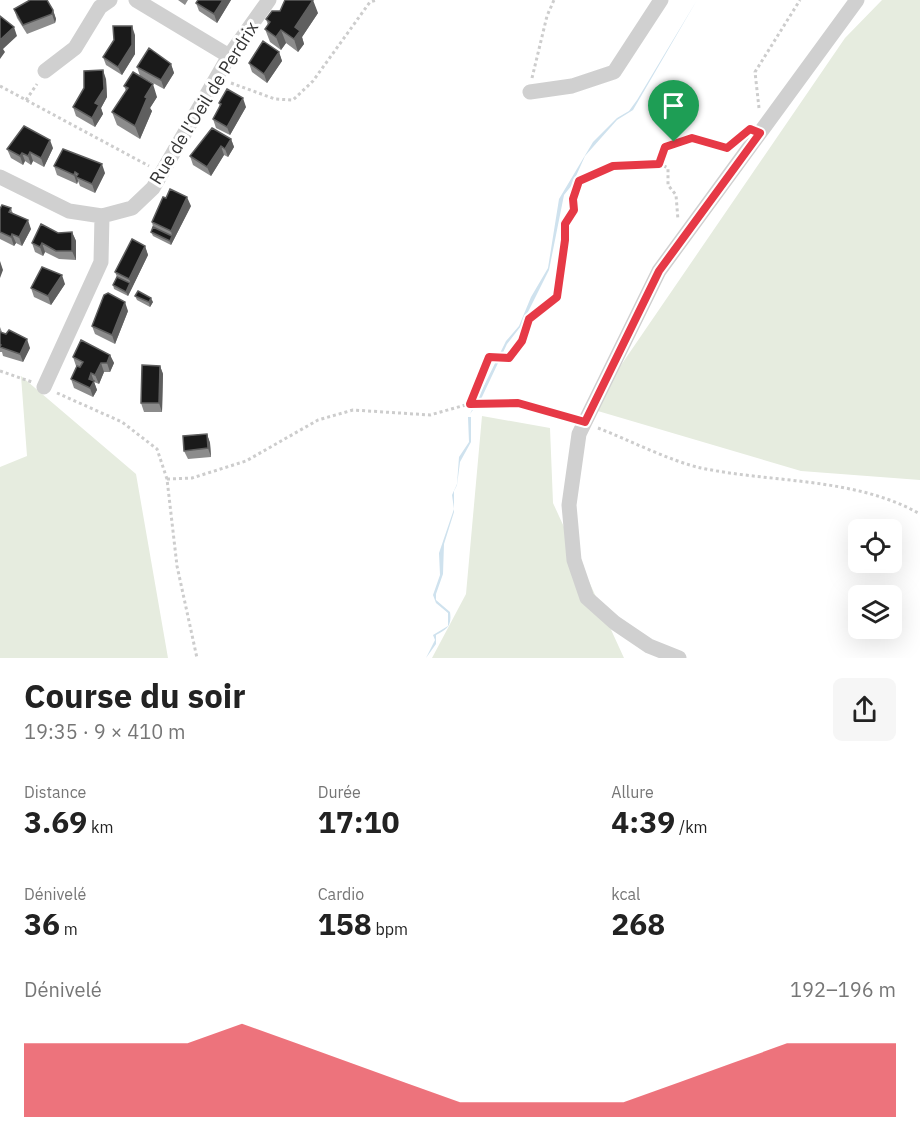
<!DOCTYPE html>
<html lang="fr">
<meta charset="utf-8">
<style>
body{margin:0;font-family:"IBM Plex Sans",sans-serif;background:#f6f6f6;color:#222;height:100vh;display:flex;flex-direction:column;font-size:22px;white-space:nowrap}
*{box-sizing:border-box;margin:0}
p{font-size:20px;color:#767676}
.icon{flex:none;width:33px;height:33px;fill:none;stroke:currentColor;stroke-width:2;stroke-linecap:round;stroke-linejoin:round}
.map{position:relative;height:658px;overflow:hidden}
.panel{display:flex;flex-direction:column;background:#fff;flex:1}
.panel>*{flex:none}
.controls{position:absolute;left:848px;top:519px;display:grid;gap:12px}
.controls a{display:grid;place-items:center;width:54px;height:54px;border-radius:9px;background:#fff;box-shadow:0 6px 24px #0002;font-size:30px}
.pin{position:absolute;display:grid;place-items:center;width:51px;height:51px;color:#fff;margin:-62px -26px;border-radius:50% 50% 50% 0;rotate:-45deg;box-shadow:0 0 6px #0007}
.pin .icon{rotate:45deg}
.round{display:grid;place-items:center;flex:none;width:63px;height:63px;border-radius:9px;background:#f6f6f6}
.headline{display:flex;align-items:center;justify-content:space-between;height:102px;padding:0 24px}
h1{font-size:33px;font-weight:800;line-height:45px}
.figures{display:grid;grid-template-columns:repeat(3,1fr);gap:9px;height:102px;padding:6px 24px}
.figures div{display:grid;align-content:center}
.figures b{font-size:30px;font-weight:800}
.figures small{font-size:16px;font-weight:400}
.figures p{font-size:16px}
.chart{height:168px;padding:12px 24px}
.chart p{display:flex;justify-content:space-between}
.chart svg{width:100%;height:108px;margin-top:6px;fill:#e63946;opacity:.7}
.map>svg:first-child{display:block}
</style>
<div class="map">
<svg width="920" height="658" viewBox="0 0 920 658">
<rect width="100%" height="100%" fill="#fff"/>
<!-- green -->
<path fill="#e6ecdf" d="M 882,0 L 920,0 L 920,480 L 801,471 L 591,409 L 845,38 Z
M 21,376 L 136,474 L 168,658 L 0,658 L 0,467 L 27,456 Z
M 482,416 L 550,428 L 553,503 L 624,658 L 432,658 L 466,594 Z"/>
<!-- water -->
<path fill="#cfe2ee" d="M 697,0 L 633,110 L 617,120 L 585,156 L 572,185 L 564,195 L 549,270 L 521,326 L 507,344 L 482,397 L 470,414 L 506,341 L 519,326 L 531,297 L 548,268 L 559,199 L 593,142 L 617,118 L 629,111 L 637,100 Z
M 468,417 L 471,417 L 471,442 L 460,462 L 457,485 L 454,491 L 454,512 L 444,544 L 443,574 L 436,594 L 436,600 L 450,612 C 452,626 447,629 436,635 L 436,644 L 426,658 L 435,640 L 433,635 L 448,626 L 448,613 L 436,603 L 433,595 L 440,575 L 439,553 L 454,509 L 452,495 L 457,484 L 459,457 L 469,442 Z"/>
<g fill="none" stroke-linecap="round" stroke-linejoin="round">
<!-- path -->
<path stroke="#cdcdcd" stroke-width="3" stroke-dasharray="3 3" stroke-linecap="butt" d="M 532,78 L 547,16 L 554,0
M 231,83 L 275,99 L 293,100 L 313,81 L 370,2 L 377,0
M 0,86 L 149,166
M 26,100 L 37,84
M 759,108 L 755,72 L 800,0
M 659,163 C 672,128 698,138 727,148 L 732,144
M 0,371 L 32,382
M 57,393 L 122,422 L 157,449 L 167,479 L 177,566 L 197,658
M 469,404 L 489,357 L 509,358 L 522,341 L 529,319 L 557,297 L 565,240 L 565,224 L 574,210 L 573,199 L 579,181 C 604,167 641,154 668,168 L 668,185 L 676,195 L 678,220
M 598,428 C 629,440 670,461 701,468 C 772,483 855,477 920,514
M 167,479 L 192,478 L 246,461 L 318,420 L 353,410 L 430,415 L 469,404 L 518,403 L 572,419"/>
<!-- street -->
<path stroke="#d0d0d0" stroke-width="15" d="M 136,0 L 229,56
M 45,71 L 75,48 L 100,7 L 110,0
M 530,92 L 572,86 L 614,72 L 661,0
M 0,177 L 69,211 L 102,216 L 132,208 L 153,188 L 229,56 L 269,0
M 44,387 L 101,262 L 102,216
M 679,658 L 649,646 L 615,623 L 587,598 L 574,560 L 569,505 L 579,434 L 659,271 L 857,0"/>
</g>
<!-- wall -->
<path fill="#8c8c8c" d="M 178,0 L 188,0 L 185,5 Z
M 231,0 L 217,23 L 199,11 L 196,3 Z
M 14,9 L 53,10 L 56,19 L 55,23 L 27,34 L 17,18 Z
M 318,13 L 302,37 L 304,44 L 298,52 L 286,43 L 281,50 L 270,42 L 265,29 L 268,25 L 266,19 Z
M 135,35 L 135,54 L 122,75 L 106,65 L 103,57 Z
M 279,52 L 282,61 L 267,83 L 252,72 L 249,63 Z
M 171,64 L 174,73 L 164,89 L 140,76 L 137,67 Z
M 106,79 L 107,97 L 101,108 L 103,114 L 95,127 L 76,116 L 73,107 Z
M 124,86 L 157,97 L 150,108 L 152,111 L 140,139 L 117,125 L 112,112 L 126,91 Z
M 219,103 L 246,107 L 230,135 L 216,128 L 213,119 L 220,107 Z
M 231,139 L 234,147 L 228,157 L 224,155 L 211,176 L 193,165 L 190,156 Z
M 53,148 L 44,167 L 33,161 L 31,165 L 25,161 L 23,165 L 11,158 L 7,149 Z
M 54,166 L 105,173 L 95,193 L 80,186 L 78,181 L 77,184 L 57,175 Z
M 191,206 L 171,245 L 153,236 L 151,232 L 153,227 L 152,222 Z
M 11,208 L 13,214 L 31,229 L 22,246 L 16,243 L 14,246 L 0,239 L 0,209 Z
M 72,232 L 76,241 L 76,260 L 59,259 L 45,252 L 43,256 L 35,252 L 32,243 L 58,233 Z
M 145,246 L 148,255 L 128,296 L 114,289 L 113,285 L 117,277 L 115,272 Z
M 65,284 L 51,305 L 34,297 L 31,288 Z
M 135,296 L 153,302 L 150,307 L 137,300 Z
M 128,311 L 115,344 L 95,334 L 92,326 Z
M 0,327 L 2,332 L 30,348 L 23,362 L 3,356 L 2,352 L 0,352 Z
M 110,355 L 114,363 L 110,372 L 104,372 L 99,384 L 94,382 L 97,390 L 93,397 L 74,388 L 71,379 L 78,366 L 76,366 L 73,357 Z
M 160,366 L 163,374 L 162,412 L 144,412 L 141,403 Z
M 207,434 L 210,443 L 211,457 L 188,459 L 184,451 Z"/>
<!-- shaded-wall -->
<path fill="#5f5f5f" d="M 223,0 L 231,0 L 217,23 L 214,14 Z
M 313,0 L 318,13 L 302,37 L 304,44 L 298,52 L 294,39 L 295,27 Z
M 53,10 L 56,19 L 55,23 L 52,14 Z
M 132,26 L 135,35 L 135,54 L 122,75 L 118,67 Z
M 14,27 L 17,36 L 3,49 L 5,52 L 0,59 L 0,40 Z
M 281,30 L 286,43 L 281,50 L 276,37 Z
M 279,52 L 282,61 L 267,83 L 264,74 Z
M 171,64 L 174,73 L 164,89 L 161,80 Z
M 103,70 L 106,79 L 107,97 L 101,108 L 103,114 L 95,127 L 92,118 Z
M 153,84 L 157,97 L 150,108 L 152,111 L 140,139 L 135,126 L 145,97 Z
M 243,98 L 246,107 L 230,135 L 227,127 Z
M 231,139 L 234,147 L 228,157 L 225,149 Z
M 50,140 L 53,148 L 44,167 L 41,158 Z
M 221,146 L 224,155 L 211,176 L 207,167 Z
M 30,152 L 33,161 L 31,165 L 28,156 Z
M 22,153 L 25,161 L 23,165 L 20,156 Z
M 102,164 L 105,173 L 95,193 L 92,184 Z
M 75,172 L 78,181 L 77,184 L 74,175 Z
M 187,197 L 191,206 L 171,245 L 170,241 L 172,236 L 171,231 Z
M 28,220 L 31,229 L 22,246 L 19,237 Z
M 72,232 L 76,241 L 76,260 L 72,251 Z
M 12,234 L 16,243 L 14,246 L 11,237 Z
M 42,243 L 45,252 L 43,256 L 40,247 Z
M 145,246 L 148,255 L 132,288 L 129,279 Z
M 0,261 L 3,270 L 0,278 Z
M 62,275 L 65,284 L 51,305 L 48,296 Z
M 130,283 L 132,288 L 128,296 L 126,292 Z
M 151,298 L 153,302 L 150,307 L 149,302 Z
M 125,302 L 128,311 L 115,344 L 112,335 Z
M 27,339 L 30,348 L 23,362 L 20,354 Z
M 110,355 L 114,363 L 110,372 L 107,363 Z
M 101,363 L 104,372 L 99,384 L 95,375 Z
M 160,366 L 163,374 L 162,412 L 159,403 Z
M 91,373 L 97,390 L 93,397 L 90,388 L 89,379 Z
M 207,434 L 210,443 L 211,457 L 208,448 Z"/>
<!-- building -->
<path fill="#1a1a1a" stroke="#5f5f5f" stroke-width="1.5" d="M 30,0 L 47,0 L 53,10 L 52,14 L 23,25 L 14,9 Z
M 198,0 L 223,0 L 214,14 L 196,3 Z
M 285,0 L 313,0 L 295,27 L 300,31 L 294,39 L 281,30 L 276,37 L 265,29 L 270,22 L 266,19 L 272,11 L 280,11 Z
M 0,16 L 14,27 L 0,40 Z
M 113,26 L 132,26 L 132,45 L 118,67 L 103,57 L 114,40 Z
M 263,41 L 279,52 L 264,74 L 249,63 Z
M 149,48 L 171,64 L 161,80 L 137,67 Z
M 103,70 L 104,89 L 95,103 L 99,105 L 92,118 L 73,107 L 84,88 L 84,71 Z
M 133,72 L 153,84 L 145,97 L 147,98 L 135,126 L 112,112 L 128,88 L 124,86 Z
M 227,89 L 243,98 L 227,127 L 213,119 L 221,104 L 219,103 Z
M 24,126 L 50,140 L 41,158 L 30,152 L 28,156 L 22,153 L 20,156 L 7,149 Z
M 212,128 L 231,139 L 225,149 L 221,146 L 207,167 L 190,156 Z
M 63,149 L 102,164 L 92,184 L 76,177 L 78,174 L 75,172 L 74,175 L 54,166 Z
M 170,189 L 187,197 L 171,231 L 152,222 L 163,197 L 166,198 Z
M 2,205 L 11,208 L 9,212 L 28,220 L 19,237 L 12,234 L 11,237 L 0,232 L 0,209 Z
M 41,224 L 58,233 L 72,232 L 72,251 L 56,251 L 42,243 L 40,247 L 32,243 Z
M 153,227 L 172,236 L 170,241 L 151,232 Z
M 132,239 L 145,246 L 129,279 L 115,272 Z
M 42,267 L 62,275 L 48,296 L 31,288 Z
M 117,277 L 130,283 L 126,292 L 113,285 Z
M 138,291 L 151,298 L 149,302 L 135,296 Z
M 108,293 L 125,302 L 112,335 L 92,326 L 104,295 Z
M 9,330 L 27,339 L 20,354 L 0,347 L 1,345 L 0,344 L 0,332 L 6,334 Z
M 81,340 L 110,355 L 107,363 L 101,363 L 95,375 L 91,373 L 89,379 L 94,381 L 90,388 L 71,379 L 77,366 L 80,367 L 83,362 L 73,357 Z
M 142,365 L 160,366 L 159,403 L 141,403 Z
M 207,434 L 208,448 L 184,451 L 183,436 Z"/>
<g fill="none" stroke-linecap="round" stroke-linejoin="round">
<defs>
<path id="route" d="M 750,129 L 760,133 L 659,271 L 585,422 L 518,403 L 470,404 L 489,357 L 509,358 L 522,341 L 529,319 L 557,297 L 565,240 L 565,224 L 574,210 L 573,199 L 579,181 L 613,166 L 659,164 L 665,147 L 692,138 L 727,148 Z"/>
</defs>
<!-- route casing -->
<use href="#route" stroke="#fff" stroke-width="12"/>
<!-- route -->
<use href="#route" stroke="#e63946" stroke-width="8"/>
</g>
<g text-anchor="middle" stroke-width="6" stroke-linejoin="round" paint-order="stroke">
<!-- street labels -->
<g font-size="18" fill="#333" stroke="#fff">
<text transform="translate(204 103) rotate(-58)" y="6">Rue de l'Oeil de Perdrix</text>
</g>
</g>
</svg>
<div class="controls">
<a><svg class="icon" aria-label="locate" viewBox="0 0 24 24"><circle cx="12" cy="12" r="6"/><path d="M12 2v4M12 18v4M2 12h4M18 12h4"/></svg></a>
<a><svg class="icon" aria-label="layers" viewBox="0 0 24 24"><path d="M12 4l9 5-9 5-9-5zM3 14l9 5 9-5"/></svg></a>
</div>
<div class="pin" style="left:674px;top:142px;background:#1e9e55"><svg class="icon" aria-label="arrive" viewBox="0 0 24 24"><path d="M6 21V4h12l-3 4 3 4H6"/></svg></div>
</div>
<section class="panel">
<div class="headline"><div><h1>Course du soir</h1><p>19:35 · 9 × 410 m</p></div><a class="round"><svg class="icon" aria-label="share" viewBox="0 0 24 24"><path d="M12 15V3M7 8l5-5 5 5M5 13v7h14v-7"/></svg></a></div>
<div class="figures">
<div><p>Distance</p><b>3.69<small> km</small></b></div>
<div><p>Durée</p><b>17:10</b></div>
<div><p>Allure</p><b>4:39<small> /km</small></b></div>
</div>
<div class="figures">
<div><p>Dénivelé</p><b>36<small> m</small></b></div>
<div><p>Cardio</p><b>158<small> bpm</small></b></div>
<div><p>kcal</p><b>268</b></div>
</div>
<div class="chart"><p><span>Dénivelé</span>192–196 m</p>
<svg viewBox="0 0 160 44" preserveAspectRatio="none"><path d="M0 44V14L10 14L20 14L30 14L40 6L50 14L60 22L70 30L80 38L90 38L100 38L110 38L120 30L130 22L140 14L150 14L160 14V44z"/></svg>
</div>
</section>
